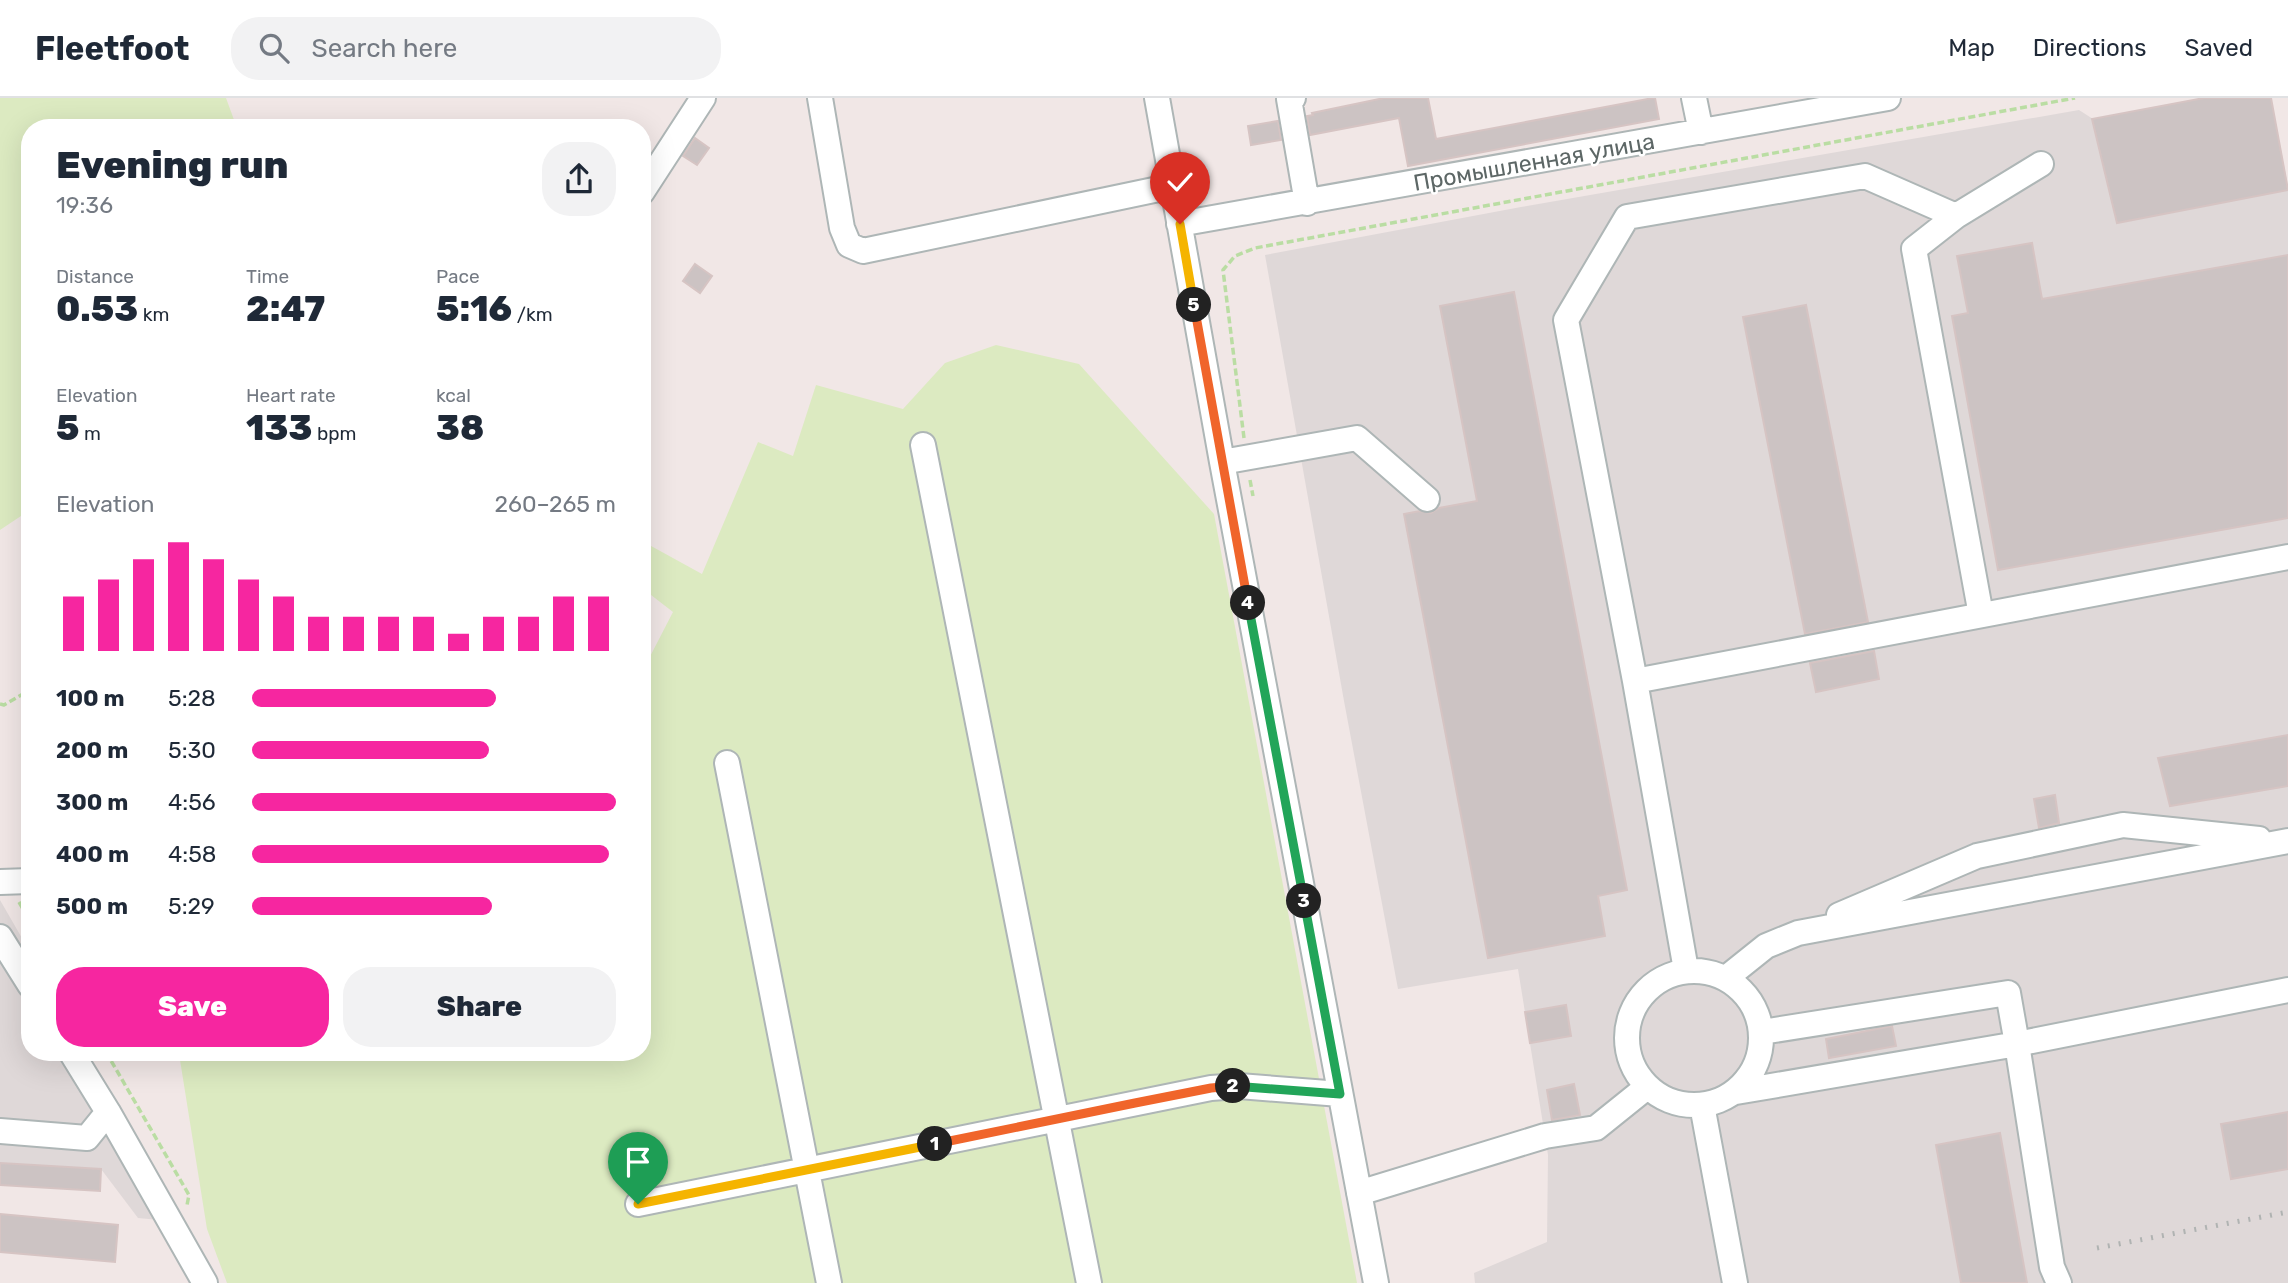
<!DOCTYPE html>
<meta charset="utf-8">
<style>
body{margin:0;font-family:Rubik,sans-serif;background:#f2f2f3;color:#1f2937;height:100vh;display:flex;flex-direction:column;font-size:26px;white-space:nowrap}
*{box-sizing:border-box;margin:0}
p{font-size:23px;color:#747a83}
.icon{flex:none;width:38px;height:38px;fill:none;stroke:currentColor;stroke-width:2;stroke-linecap:round;stroke-linejoin:round}
.map{position:relative;flex:1;overflow:hidden}
.drawer{position:absolute;left:21px;top:21px;width:630px;height:942px;display:flex;flex-direction:column;background:#fff;border-radius:28px;box-shadow:0 7px 28px #0002}
.drawer>*{flex:none}
.pin{position:absolute;display:grid;place-items:center;width:60px;height:60px;color:#fff;margin:-72px -30px;border-radius:50% 50% 50% 0;rotate:-45deg;box-shadow:0 0 7px #0007}
.pin .icon{rotate:45deg}
.km{position:absolute;width:35px;height:35px;margin:-18px;border-radius:50%;background:#222;color:#fff;font-size:19px;line-height:35px;text-align:center}
.round{display:grid;place-items:center;flex:none;width:74px;height:74px;border-radius:28px;background:#f2f2f3}
.head{display:flex;align-items:center;justify-content:space-between;height:119px;padding:0 35px}
h1{font-size:38px;font-weight:800;line-height:52px}
.stats{display:grid;grid-template-columns:repeat(3,1fr);gap:10px;height:119px;padding:7px 35px}
.stats div{display:grid;align-content:center}
.stats b{font-size:35px;font-weight:800}
.stats small{font-size:19px;font-weight:400}
.stats p{font-size:19px}
.chart{height:196px;padding:14px 35px}
.chart p{display:flex;justify-content:space-between}
.chart svg{width:100%;height:126px;margin-top:7px;stroke:#f626a0;stroke-width:6}
.primary-button{display:flex;gap:14px;margin-top:auto;padding:14px 35px}
.primary-button a{flex:1;height:80px;border-radius:28px;background:#f626a0;color:#fff;font-size:28px;font-weight:800;line-height:80px;text-align:center}
.primary-button a+a{background:#f2f2f3;color:#1f2937}
ul{padding:0 35px;list-style:none;font-size:23px}
li{display:grid;grid-template-columns:112px 84px 1fr;align-items:center;height:52px}
li i{height:18px;border-radius:9px;background:#f626a0}
header{display:flex;align-items:center;gap:42px;box-sizing:border-box;height:98px;padding:0 35px;background:#fff;border-bottom:2px solid #e0e1e3}
header strong{font-size:33px}
nav{display:flex;gap:38px;margin-inline-start:auto;font-size:24px}
.search{width:490px;height:63px;background:#f2f2f3;display:flex;align-items:center;gap:18px;box-sizing:border-box;padding:0 24px;border-radius:28px;color:#747a83;font-size:26px}
.map>svg:first-child{display:block}
</style>
<header>
<strong>Fleetfoot</strong>
<div class="search"><svg class="icon" aria-label="search" viewBox="0 0 24 24"><circle cx="10" cy="10" r="6"/><path d="M15 15l6 6"/></svg>Search here</div>
<nav><a>Map</a><a>Directions</a><a>Saved</a></nav>
</header>
<div class="map">
<svg width="2288" height="1185" viewBox="0 0 2288 1185">
<rect width="100%" height="100%" fill="#f1e7e6"/>
<!-- industrial -->
<path fill="#dfd8d8" d="M 2204,0 L 2271,0 L 2288,88 L 2288,1185 L 1475,1185 L 1474,1175 L 1547,1144 L 1548,1057 L 1518,871 L 1398,891 L 1344,603 L 1265,157 L 1521,109 L 2079,12 L 2093,21 Z
M 0,802 L 30,854 L 30,954 L 87,954 L 178,1113 L 159,1122 L 138,1120 L 101,1071 L 0,1065 Z"/>
<!-- green -->
<path fill="#dceac1" d="M 0,0 L 226,0 L 237,30 L 30,30 L 30,412 L 0,432 Z
M 996,247 L 1079,266 L 1214,416 L 1357,1185 L 227,1185 L 207,1131 L 180,962 L 187,954 L 642,954 L 642,574 L 673,514 L 642,490 L 642,443 L 702,476 L 758,344 L 793,358 L 816,287 L 903,311 L 945,265 Z"/>
<!-- building -->
<path fill="#ccc3c3" stroke="#d6c4c3" stroke-width="2" d="M 1384,0 L 1428,0 L 1436,41 L 1653,0 L 1655,0 L 1659,21 L 1408,68 L 1399,20 L 1310,37 L 1307,18 L 1313,17 L 1312,15 Z
M 2204,0 L 2271,0 L 2288,92 L 2117,125 L 2092,21 Z
M 1278,23 L 1281,42 L 1251,47 L 1248,28 Z
M 695,40 L 709,50 L 697,67 L 683,58 Z
M 2032,145 L 2042,201 L 2288,157 L 2288,420 L 1998,472 L 1952,218 L 1968,215 L 1957,158 Z
M 695,166 L 712,178 L 700,195 L 683,183 Z
M 1514,194 L 1627,792 L 1598,798 L 1605,838 L 1488,860 L 1404,416 L 1420,413 L 1431,415 L 1439,410 L 1477,403 L 1440,208 Z
M 1806,207 L 1868,524 L 1805,536 L 1743,219 Z
M 1874,553 L 1879,581 L 1816,594 L 1810,565 Z
M 2288,637 L 2288,688 L 2170,708 L 2158,660 Z
M 2055,697 L 2059,725 L 2039,730 L 2034,701 Z
M 1566,907 L 1571,938 L 1530,945 L 1525,914 Z
M 1892,928 L 1896,948 L 1829,960 L 1826,941 Z
M 1574,986 L 1580,1017 L 1552,1022 L 1547,992 Z
M 2288,1014 L 2288,1071 L 2231,1081 L 2221,1026 Z
M 2000,1035 L 2027,1185 L 1961,1185 L 1936,1047 Z
M 0,1065 L 101,1071 L 100,1093 L 0,1087 Z
M 0,1116 L 118,1127 L 115,1164 L 0,1154 Z"/>
<g fill="none" stroke-linecap="round" stroke-linejoin="round">
<defs>
<path id="minor" d="M 820,0 L 842,130 L 849,147 L 863,153 L 1173,88
M 1157,0 L 1222,364 L 1376,1185
M 1293,0 L 1289,1 L 1307,105
M 1694,0 L 1701,34
M 642,94 L 703,0
M 1179,126 L 1888,0
M 923,347 L 1089,1185
M 1222,364 L 1357,340 L 1427,401
M 1981,517 L 1914,151 L 1956,118 L 2041,66
M 1635,583 L 2288,459
M 727,665 L 829,1185
M 0,784 L 30,783
M 1839,817 L 1977,758 L 2123,727 L 2259,741
M 0,839 L 30,887
M 1686,872 L 1635,583 L 1566,222 L 1627,119 L 1865,78 L 1956,118
M1627 940a67 67 0 1 1 134 0a67 67 0 1 1-134 0Z
M 1726,880 L 1766,848 L 1798,835 L 2288,743
M 1762,934 L 2008,895 L 2017,946 L 2288,892
M 1736,994 L 2017,946 L 2052,1169 L 2059,1185
M 1702,1007 L 1735,1185
M 108,1014 L 205,1185
M 0,1033 L 87,1040 L 108,1014 L 71,954
M 1359,1095 L 1545,1038 L 1596,1030 L 1647,989
M 638,1106 L 1211,990 L 1239,988 L 1340,996"/>
</defs>
<!-- minor casing -->
<use href="#minor" stroke="#aeb6b6" stroke-width="28"/>
<!-- path -->
<path stroke="#badda3" stroke-width="3.5" stroke-dasharray="7 3.5" stroke-linecap="butt" d="M 1244,340 L 1223,172 L 1235,158 L 1255,150 L 2075,0
M 1250,382 L 1253,398
M 0,606 L 4,607 L 30,592
M 19,804 L 30,823
M 106,954 L 189,1097 L 187,1107"/>
<!-- minor -->
<use href="#minor" stroke="#fff" stroke-width="24"/>
<!-- rail -->
<path stroke="#b0b3b2" stroke-width="5" stroke-dasharray="2 9" stroke-linecap="butt" d="M 2097,1150 L 2288,1114"/>
</g>
<g fill="none" stroke-linecap="round" stroke-linejoin="round">
<defs>
<path id="split-1" d="M 638,1106 L 935,1046"/>
<path id="split-2" d="M 935,1046 L 1135,1005 L 1211,990 L 1233,988"/>
<path id="split-3" d="M 1233,988 L 1340,996 L 1304,803"/>
<path id="split-4" d="M 1248,505 L 1304,803"/>
<path id="split-5" d="M 1194,207 L 1248,505"/>
<path id="split-6" d="M 1180,126 L 1194,207"/>
</defs>
<!-- split-1 casing -->
<use href="#split-1" stroke="#fff" stroke-width="14"/>
<!-- split-2 casing -->
<use href="#split-2" stroke="#fff" stroke-width="14"/>
<!-- split-3 casing -->
<use href="#split-3" stroke="#fff" stroke-width="14"/>
<!-- split-4 casing -->
<use href="#split-4" stroke="#fff" stroke-width="14"/>
<!-- split-5 casing -->
<use href="#split-5" stroke="#fff" stroke-width="14"/>
<!-- split-6 casing -->
<use href="#split-6" stroke="#fff" stroke-width="14"/>
<!-- split-1 -->
<use href="#split-1" stroke="#f5b400" stroke-width="9"/>
<!-- split-2 -->
<use href="#split-2" stroke="#f0652b" stroke-width="9"/>
<!-- split-3 -->
<use href="#split-3" stroke="#22a559" stroke-width="9"/>
<!-- split-4 -->
<use href="#split-4" stroke="#22a559" stroke-width="9"/>
<!-- split-5 -->
<use href="#split-5" stroke="#f0652b" stroke-width="9"/>
<!-- split-6 -->
<use href="#split-6" stroke="#f5b400" stroke-width="9"/>
</g>
<g text-anchor="middle" stroke-width="5" stroke-linejoin="round" paint-order="stroke">
<!-- street labels -->
<g font-size="23" fill="#5d6766" stroke="#fff">
<text transform="translate(1534 64) rotate(-10)" y="8">Промышленная улица</text>
</g>
</g>
</svg>
<div class="pin" style="left:638px;top:1106px;background:#1e9e55"><svg class="icon" aria-label="arrive" viewBox="0 0 24 24"><path d="M6 21V4h12l-3 4 3 4H6"/></svg></div>
<div class="pin" style="left:1180px;top:126px;background:#d93025"><svg class="icon" aria-label="check" viewBox="0 0 24 24"><path d="M5 12l5 5 9-10"/></svg></div>
<b class="km" style="left:935px;top:1046px">1</b>
<b class="km" style="left:1233px;top:988px">2</b>
<b class="km" style="left:1304px;top:803px">3</b>
<b class="km" style="left:1248px;top:505px">4</b>
<b class="km" style="left:1194px;top:207px">5</b>
<section class="drawer">
<div class="head"><div><h1>Evening run</h1><p>19:36</p></div><a class="round"><svg class="icon" aria-label="share" viewBox="0 0 24 24"><path d="M12 15V3M7 8l5-5 5 5M5 13v7h14v-7"/></svg></a></div>
<div class="stats">
<div><p>Distance</p><b>0.53<small> km</small></b></div>
<div><p>Time</p><b>2:47</b></div>
<div><p>Pace</p><b>5:16<small> /km</small></b></div>
</div>
<div class="stats">
<div><p>Elevation</p><b>5<small> m</small></b></div>
<div><p>Heart rate</p><b>133<small> bpm</small></b></div>
<div><p>kcal</p><b>38</b></div>
</div>
<div class="chart"><p><span>Elevation</span>260–265 m</p>
<svg viewBox="0 0 160 44" preserveAspectRatio="none"><path d="M5 44V25M15 44V19M25 44V12M35 44V6M45 44V12M55 44V19M65 44V25M75 44V32M85 44V32M95 44V32M105 44V32M115 44V38M125 44V32M135 44V32M145 44V25M155 44V25"/></svg>
</div>
<ul>
<li><b>100 m</b>5:28<i style="width:67%"></i></li>
<li><b>200 m</b>5:30<i style="width:65%"></i></li>
<li><b>300 m</b>4:56<i style="width:100%"></i></li>
<li><b>400 m</b>4:58<i style="width:98%"></i></li>
<li><b>500 m</b>5:29<i style="width:66%"></i></li>
</ul>
<div class="primary-button"><a>Save</a><a>Share</a></div>
</section>
</div>
